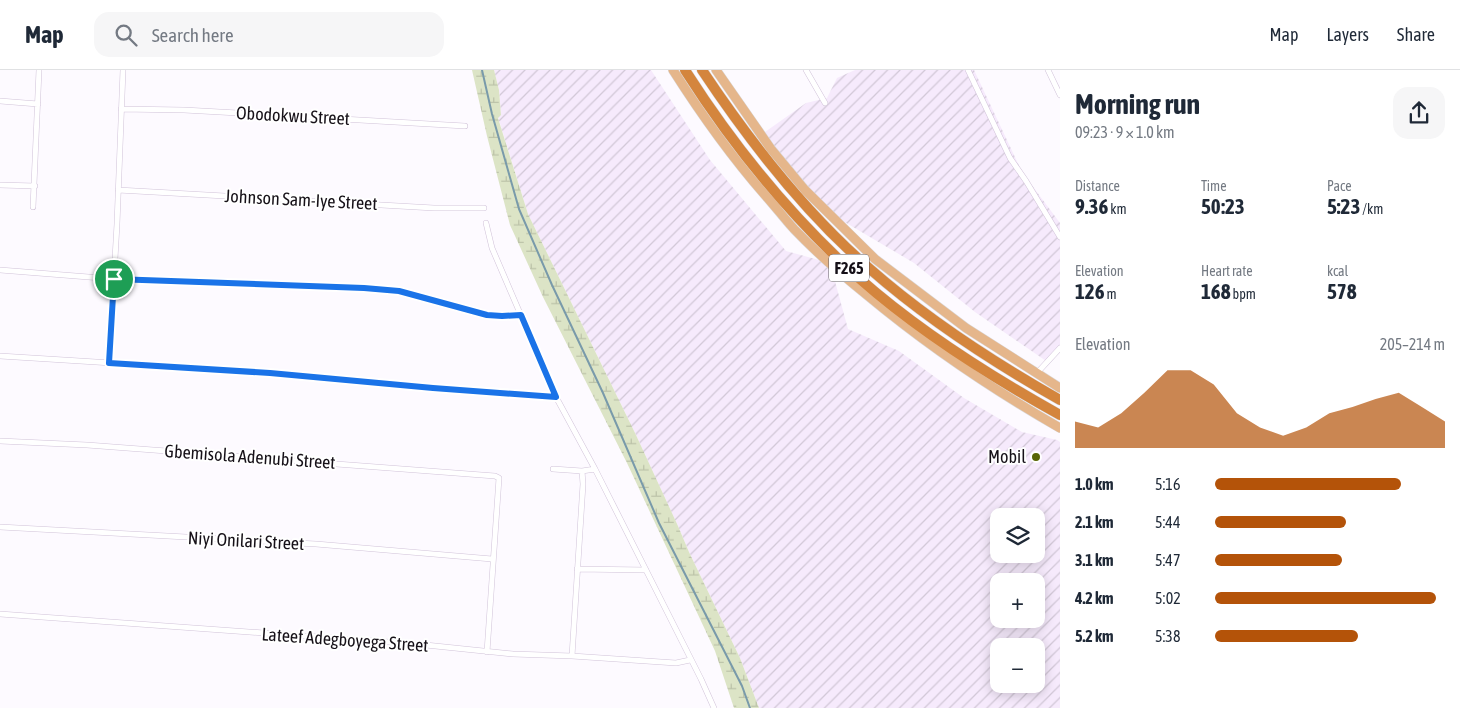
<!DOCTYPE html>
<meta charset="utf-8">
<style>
body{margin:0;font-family:"Asap Condensed",sans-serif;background:#f6f6f7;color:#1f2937;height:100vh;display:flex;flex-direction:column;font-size:19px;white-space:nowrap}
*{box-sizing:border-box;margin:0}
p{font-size:16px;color:#747a83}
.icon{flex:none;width:28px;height:28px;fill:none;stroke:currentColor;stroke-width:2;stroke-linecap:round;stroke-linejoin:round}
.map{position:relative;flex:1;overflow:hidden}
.sheet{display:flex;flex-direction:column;background:#fff;width:400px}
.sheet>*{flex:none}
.fabs{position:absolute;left:990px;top:438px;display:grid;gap:10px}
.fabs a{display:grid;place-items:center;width:55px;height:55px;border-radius:10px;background:#fff;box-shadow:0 2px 12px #0003;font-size:25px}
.pin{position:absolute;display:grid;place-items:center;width:42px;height:42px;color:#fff;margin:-21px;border:2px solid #fff;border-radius:50%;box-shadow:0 1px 5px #0007}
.round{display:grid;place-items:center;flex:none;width:52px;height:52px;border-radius:15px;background:#f6f6f7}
.headline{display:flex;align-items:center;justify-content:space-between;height:85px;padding:0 15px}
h1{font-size:28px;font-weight:700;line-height:38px}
.figures{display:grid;grid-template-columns:repeat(3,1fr);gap:8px;height:85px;padding:5px 15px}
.figures div{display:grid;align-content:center}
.figures b{font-size:21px;font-weight:700}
.figures small{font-size:14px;font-weight:400}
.figures p{font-size:14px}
.chart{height:140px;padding:10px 15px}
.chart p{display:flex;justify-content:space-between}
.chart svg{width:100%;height:90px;margin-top:5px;fill:#b45309;opacity:.7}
ul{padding:0 15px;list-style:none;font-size:16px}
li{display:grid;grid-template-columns:80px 60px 1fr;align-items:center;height:38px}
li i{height:12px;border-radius:6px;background:#b45309}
header{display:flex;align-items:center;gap:30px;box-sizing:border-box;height:70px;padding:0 25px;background:#fff;border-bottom:1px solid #e0e1e3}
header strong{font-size:24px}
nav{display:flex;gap:28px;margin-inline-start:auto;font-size:18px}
.search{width:350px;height:45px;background:#f6f6f7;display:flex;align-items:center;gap:12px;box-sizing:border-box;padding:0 18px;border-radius:15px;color:#747a83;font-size:19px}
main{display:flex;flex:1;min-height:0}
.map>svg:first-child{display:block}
</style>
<header>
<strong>Map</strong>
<div class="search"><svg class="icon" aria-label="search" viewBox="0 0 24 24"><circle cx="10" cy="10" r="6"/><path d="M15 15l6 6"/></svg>Search here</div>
<nav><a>Map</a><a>Layers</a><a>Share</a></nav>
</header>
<main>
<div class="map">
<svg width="1060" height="638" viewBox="0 0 1060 638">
<defs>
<pattern id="industrial-furrows" width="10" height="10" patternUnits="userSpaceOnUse" patternTransform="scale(1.25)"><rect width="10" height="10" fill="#f6eafc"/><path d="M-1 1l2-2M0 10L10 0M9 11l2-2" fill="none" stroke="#d2c8d7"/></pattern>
<pattern id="wetland-marsh" width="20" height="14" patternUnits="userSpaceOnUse" patternTransform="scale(1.25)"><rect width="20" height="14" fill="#dce4c6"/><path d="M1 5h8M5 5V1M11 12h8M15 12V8" fill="none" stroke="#bcc3a9"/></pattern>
</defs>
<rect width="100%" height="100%" fill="#fdfaff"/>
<!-- industrial -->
<path fill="url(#industrial-furrows)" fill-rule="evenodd" d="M 494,0 L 651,0 L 710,90 L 786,181 L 830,193 L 848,259 L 899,281 L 964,328 L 1022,362 L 1057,370 L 1060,372 L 1060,638 L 759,638 L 740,588 L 689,482 L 678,456 L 636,365 L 528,144 L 498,47 L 501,45 L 499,20 ZM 999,446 L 1036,446 L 1036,484 L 999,484 ZM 999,511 L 1036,511 L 1036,549 L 999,549 ZM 999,576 L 1036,576 L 1036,614 L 999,614 Z
M 855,0 L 974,0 L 1022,102 L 1060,153 L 1060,281 L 1049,293 L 975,242 L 914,193 L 831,144 L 790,100 L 765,62 L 806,33 L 827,28 L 837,8 Z"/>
<!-- wetland -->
<path fill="url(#wetland-marsh)" d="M 472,0 L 494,0 L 499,20 L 501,45 L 498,48 L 528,144 L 636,365 L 678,456 L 689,482 L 740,588 L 759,638 L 734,638 L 715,581 L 627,393 L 543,227 L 510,155 L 487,66 Z"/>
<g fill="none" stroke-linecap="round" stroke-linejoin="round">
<!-- stream -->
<path stroke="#799aaa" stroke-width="2" d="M 482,0 L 492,44 L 519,139 L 552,215 L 603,323 L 659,453 L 742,616 L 750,638"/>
<defs>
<path id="street" d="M 806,0 L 825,33
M 968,0 L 1010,88 L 1026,111 L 1060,167
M 1048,0 L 1060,25
M 0,31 L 38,34
M 121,39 L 184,40 L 465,56
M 0,115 L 35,116
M 118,120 L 434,138 L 484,138
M 33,137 L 39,0
M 486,153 L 492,178 L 556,327 L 595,399 L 701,609 L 714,638
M 0,200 L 114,209 L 364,218 L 399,221 L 487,245 L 502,246 L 521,245
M 0,286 L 270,303 L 433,318 L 556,327
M 109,293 L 117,154 L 123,0
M 1037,303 L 1060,278
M 0,371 L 87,375 L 495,406 L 499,408 L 487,582
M 553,399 L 582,401
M 0,457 L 316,474 L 492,489
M 577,499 L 646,500
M 0,544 L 416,574 L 513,584 L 572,586 L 676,593 L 690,590
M 572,586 L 583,414 L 582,401 L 595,399"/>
<path id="primary" d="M 673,0 C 701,44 731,86 765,125 C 775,136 784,148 794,159 C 817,183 842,205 867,225 C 927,275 992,319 1060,358
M 716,0 L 771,79 L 805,120 L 875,189 L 966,258 L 1060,318"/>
<path id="highway" d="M 685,0 C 734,77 792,148 860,209 C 920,262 990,306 1060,345
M 702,0 C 750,72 804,142 870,199 C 928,250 993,292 1060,330"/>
</defs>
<!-- street casing -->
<use href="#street" stroke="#d1c3d9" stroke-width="6"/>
<!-- primary casing -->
<use href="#primary" stroke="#dad9da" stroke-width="10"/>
<!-- highway casing -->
<use href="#highway" stroke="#dad9da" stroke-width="11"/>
<!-- street -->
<use href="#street" stroke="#fff" stroke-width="5"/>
<!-- primary -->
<use href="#primary" stroke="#e5b68b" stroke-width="9"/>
<!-- highway -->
<use href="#highway" stroke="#d4853d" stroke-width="10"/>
</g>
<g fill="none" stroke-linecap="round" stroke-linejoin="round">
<defs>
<path id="route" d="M 114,209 L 364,218 L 399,221 L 487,245 L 502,246 L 521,245 L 556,327 L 433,318 L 270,303 L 109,293 Z"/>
</defs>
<!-- route casing -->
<use href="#route" stroke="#fff" stroke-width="10"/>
<!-- route -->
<use href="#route" stroke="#1a73e8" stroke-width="6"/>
</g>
<!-- markers -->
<circle fill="#586405" stroke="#fff" stroke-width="2" cx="1036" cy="387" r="5"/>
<g text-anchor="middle" stroke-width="4" stroke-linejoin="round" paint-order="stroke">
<!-- shield labels -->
<rect fill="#fff" stroke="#5c585d" stroke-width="1" x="829" y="184.5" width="40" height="27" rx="4"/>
<g font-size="16" font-weight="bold" fill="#161118">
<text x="849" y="204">F265</text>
</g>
<!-- street labels -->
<g font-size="18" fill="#161118" stroke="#fff">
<text transform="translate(293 46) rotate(3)" y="6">Obodokwu Street</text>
<text transform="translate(301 130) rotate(3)" y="6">Johnson Sam-Iye Street</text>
<text transform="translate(250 387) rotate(4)" y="6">Gbemisola Adenubi Street</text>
<text transform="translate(246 471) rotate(3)" y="6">Niyi Onilari Street</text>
<text transform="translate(345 570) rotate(4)" y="6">Lateef Adegboyega Street</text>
</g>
<!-- poi labels -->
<g font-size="18" fill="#161118" stroke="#fff" text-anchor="end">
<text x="1026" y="393">Mobil</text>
</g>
</g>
</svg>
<div class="fabs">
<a><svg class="icon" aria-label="layers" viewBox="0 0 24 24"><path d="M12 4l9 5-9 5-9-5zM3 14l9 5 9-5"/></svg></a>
<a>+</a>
<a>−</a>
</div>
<div class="pin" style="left:114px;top:209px;background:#1e9e55"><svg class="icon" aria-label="arrive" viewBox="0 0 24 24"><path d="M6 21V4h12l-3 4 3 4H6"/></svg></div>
</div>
<section class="sheet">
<div class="headline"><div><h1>Morning run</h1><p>09:23 · 9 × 1.0 km</p></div><a class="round"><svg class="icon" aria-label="share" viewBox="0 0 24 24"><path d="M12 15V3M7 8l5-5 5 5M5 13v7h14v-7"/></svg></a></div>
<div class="figures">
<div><p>Distance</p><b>9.36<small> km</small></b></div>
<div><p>Time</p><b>50:23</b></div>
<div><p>Pace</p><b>5:23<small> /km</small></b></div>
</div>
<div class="figures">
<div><p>Elevation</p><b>126<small> m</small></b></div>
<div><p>Heart rate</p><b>168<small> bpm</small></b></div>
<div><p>kcal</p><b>578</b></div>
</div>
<div class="chart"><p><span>Elevation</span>205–214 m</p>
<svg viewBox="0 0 160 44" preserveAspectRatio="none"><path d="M0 44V31L10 34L20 27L30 17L40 6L50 6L60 13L70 27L80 34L90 38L100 34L110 27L120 24L130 20L140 17L150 24L160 31V44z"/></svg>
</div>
<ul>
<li><b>1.0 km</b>5:16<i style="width:81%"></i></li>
<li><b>2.1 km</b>5:44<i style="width:57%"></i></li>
<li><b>3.1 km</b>5:47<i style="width:55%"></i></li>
<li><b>4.2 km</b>5:02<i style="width:96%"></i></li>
<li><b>5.2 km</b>5:38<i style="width:62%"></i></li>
</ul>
</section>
</main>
